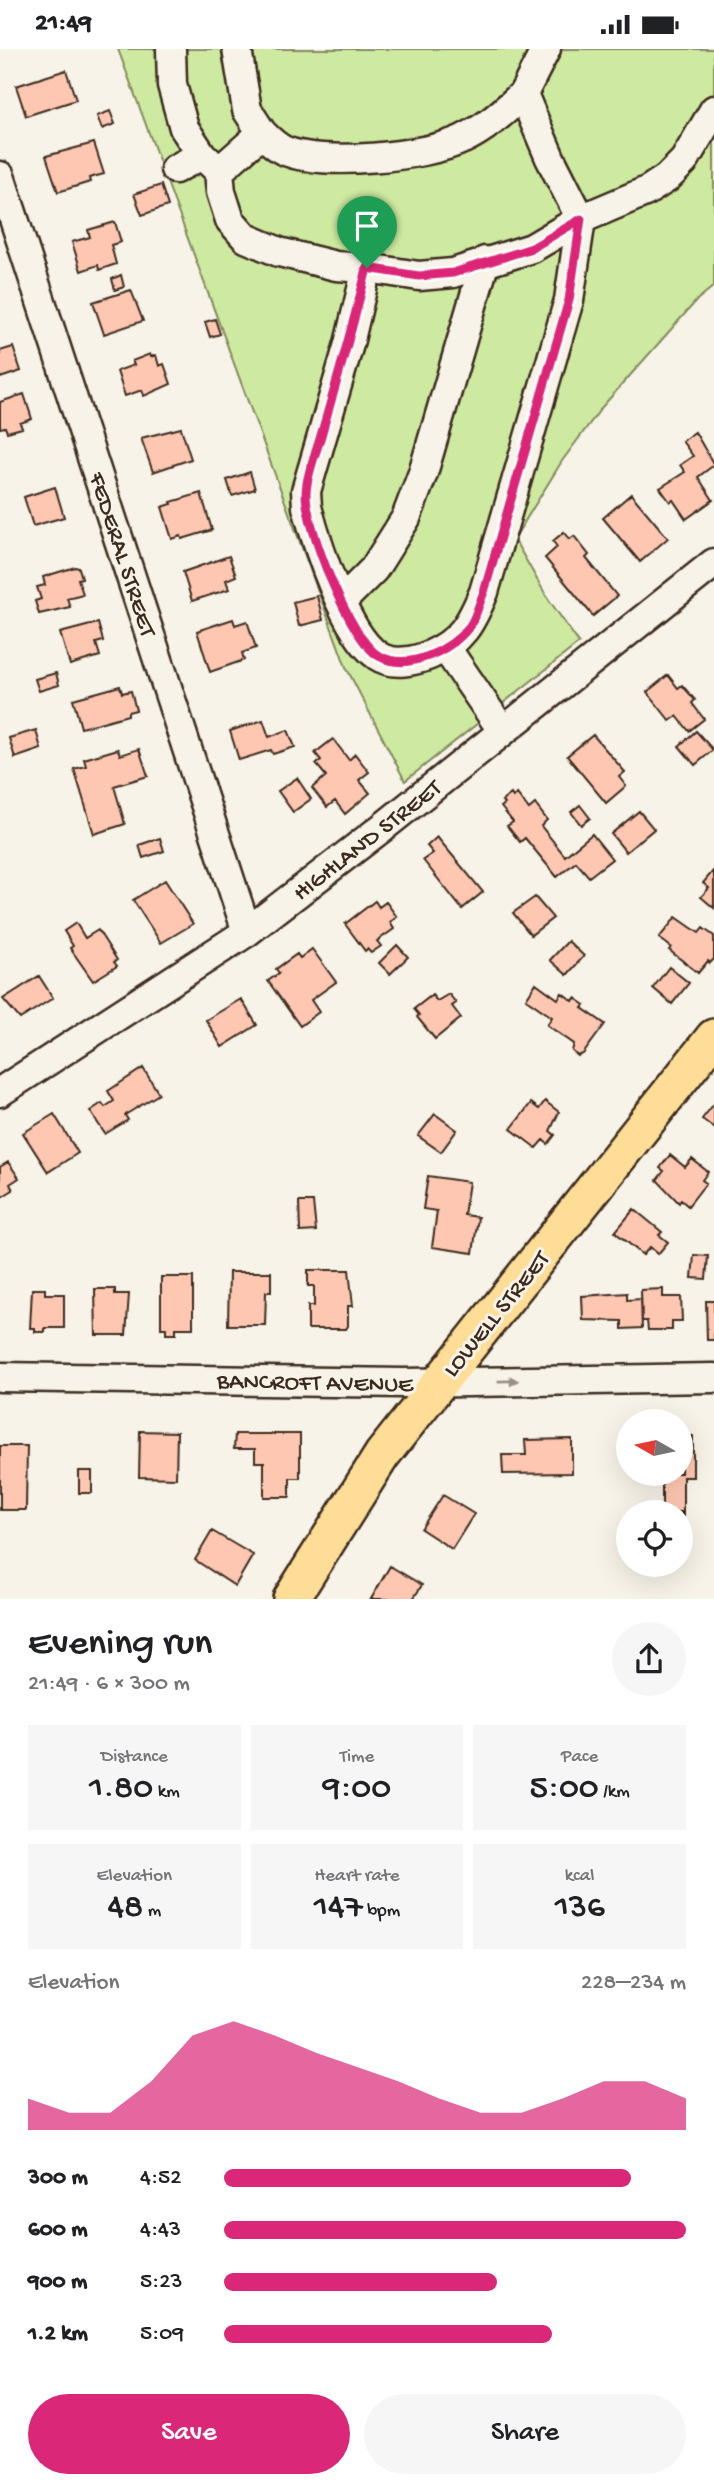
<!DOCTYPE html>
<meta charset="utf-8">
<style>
body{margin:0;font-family:"Gochi Hand",sans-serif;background:#f6f6f6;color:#202124;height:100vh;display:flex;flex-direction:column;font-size:26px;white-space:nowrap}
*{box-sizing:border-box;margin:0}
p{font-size:23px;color:#757577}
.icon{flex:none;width:38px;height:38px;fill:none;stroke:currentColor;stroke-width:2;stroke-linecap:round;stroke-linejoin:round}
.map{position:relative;height:1550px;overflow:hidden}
.drawer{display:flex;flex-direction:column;background:#fff;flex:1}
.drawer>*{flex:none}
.needle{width:46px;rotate:279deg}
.tools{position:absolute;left:616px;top:1360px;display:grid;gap:14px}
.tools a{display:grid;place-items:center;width:77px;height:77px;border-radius:50%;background:#fff;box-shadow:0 7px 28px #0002;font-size:35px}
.pin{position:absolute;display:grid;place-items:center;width:60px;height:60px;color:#fff;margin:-72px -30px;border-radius:50% 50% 50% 0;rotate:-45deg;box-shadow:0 0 7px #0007}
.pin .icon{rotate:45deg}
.round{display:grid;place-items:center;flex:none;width:74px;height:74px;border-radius:37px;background:#f6f6f6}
.overview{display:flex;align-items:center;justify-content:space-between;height:119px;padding:0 28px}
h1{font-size:38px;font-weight:600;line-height:52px}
.figures{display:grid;grid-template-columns:repeat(3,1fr);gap:10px;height:119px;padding:7px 28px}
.figures div{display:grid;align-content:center;border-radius:0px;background:#f6f6f6;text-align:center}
.figures b{font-size:35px;font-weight:600}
.figures small{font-size:19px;font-weight:400}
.figures p{font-size:19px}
.chart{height:196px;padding:14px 28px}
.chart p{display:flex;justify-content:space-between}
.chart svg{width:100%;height:126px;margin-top:7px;fill:#db2777;opacity:.7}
.button{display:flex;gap:14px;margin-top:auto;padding:14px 28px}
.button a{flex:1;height:80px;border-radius:42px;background:#db2777;color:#fff;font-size:28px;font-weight:600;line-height:80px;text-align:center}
.button a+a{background:#f6f6f6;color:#202124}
ul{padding:0 28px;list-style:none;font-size:23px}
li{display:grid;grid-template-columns:112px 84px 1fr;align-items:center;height:52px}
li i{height:18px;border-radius:9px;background:#db2777}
.status{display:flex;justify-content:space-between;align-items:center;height:49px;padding:0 35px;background:#fff;direction:ltr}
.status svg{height:19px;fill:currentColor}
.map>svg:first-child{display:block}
</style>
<div class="status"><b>21:49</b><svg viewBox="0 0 49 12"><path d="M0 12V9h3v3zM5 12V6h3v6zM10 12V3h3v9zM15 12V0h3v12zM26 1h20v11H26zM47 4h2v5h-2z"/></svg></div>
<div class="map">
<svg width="714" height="1550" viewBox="0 0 714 1550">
<rect width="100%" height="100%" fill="#f7f3e8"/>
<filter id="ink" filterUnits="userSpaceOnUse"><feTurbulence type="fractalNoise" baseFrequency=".0143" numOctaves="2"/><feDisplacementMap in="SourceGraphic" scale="14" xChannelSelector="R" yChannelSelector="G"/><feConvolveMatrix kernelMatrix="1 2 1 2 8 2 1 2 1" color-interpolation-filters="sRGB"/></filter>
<g filter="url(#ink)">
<!-- green -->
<path fill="#cee9a0" stroke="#848a5f" stroke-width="2" d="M 118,0 L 714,0 L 714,237 L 698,250 L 602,358 L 562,412 L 514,490 L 547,548 L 579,594 L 405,732 L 346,618 Z"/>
<!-- building -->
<path fill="#fec7b2" stroke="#3b2a1e" stroke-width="2" d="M 66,21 L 76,51 L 26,67 L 16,37 Z
M 110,62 L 115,75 L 102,80 L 97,67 Z
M 94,94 L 104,125 L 89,129 L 90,133 L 58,143 L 46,107 Z
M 161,136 L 168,157 L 142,166 L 134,145 Z
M 115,173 L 121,193 L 111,196 L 116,215 L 99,221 L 98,216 L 81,222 L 72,193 L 90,188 L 88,181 Z
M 121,226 L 124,238 L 115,241 L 112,230 Z
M 131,241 L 143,272 L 104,285 L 93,253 Z
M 215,270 L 220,285 L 210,288 L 205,273 Z
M 13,298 L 21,322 L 0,329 L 0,302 Z
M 150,305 L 151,308 L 156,306 L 159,317 L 164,315 L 171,335 L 144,347 L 142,341 L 125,347 L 117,322 L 134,316 L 132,312 Z
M 24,345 L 32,370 L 20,374 L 22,379 L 7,383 L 5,378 L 0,379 L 0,353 Z
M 181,379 L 191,410 L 153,423 L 141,389 Z
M 695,383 L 714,416 L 698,428 L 713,451 L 686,470 L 673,451 L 670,453 L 660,439 L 685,423 L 680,416 L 693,407 L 682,392 Z
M 250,423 L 255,440 L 232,447 L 227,431 Z
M 55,438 L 64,468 L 33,477 L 24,448 Z
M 201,444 L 212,481 L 182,490 L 181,487 L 172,490 L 162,458 L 172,455 L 171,453 Z
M 631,445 L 668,489 L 640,513 L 603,469 Z
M 564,483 L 570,490 L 574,487 L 589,506 L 586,509 L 617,547 L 593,567 L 545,509 L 557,498 L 553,492 Z
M 229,507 L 236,527 L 226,531 L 229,540 L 192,552 L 183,523 Z
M 75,518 L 79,519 L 82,529 L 78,530 L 83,545 L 67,549 L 70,558 L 39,565 L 35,552 L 41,550 L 37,538 L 45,536 L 43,528 Z
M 317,547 L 323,571 L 299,577 L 293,553 Z
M 233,570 L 235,576 L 247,572 L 256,599 L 242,604 L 244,611 L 210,623 L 197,582 Z
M 98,574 L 103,592 L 96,594 L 100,607 L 70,616 L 60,584 Z
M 56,624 L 59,636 L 39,642 L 35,630 Z
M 668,626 L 678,639 L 682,636 L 695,651 L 692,654 L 704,670 L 689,682 L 677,667 L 670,672 L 647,643 Z
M 120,637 L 122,644 L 131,642 L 136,661 L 128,663 L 128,666 L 81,679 L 73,650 Z
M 263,671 L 269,688 L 288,681 L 295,698 L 273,705 L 271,701 L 239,711 L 230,682 Z
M 36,681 L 41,700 L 15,709 L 9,689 Z
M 696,682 L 713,701 L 695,716 L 679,697 Z
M 593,686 L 625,723 L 619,728 L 626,737 L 606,754 L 567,707 Z
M 333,690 L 349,711 L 355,705 L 369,723 L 359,731 L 370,744 L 345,765 L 335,752 L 327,758 L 312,739 L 326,727 L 316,715 L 321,711 L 315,704 Z
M 118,700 L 120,706 L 139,700 L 148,727 L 114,737 L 125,775 L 94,785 L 74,720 L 86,717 L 84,710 Z
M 297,729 L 311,750 L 293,763 L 278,742 Z
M 511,745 L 513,748 L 517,745 L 529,760 L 535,755 L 547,771 L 541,777 L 565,807 L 592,785 L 612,810 L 589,828 L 576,813 L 557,828 L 525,789 L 520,793 L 507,777 L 513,773 L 501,758 L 505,755 L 502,752 Z
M 580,756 L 590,769 L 581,776 L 571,763 Z
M 639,762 L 654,780 L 626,803 L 611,785 Z
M 437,788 L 483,843 L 462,860 L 423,811 L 433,804 L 427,797 Z
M 160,789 L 164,802 L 143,809 L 139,796 Z
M 713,822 L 714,822 L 714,859 L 701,848 L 709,839 L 703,834 Z
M 165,831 L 193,875 L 161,894 L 133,851 Z
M 535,848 L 553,869 L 531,886 L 513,864 Z
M 375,852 L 379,858 L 386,853 L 397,868 L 390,873 L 394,880 L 377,892 L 381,897 L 371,904 L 367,900 L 365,902 L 345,875 Z
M 676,868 L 699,884 L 703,879 L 714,887 L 714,910 L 710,914 L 708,912 L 698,924 L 669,901 L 671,898 L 659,889 Z
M 76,874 L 85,889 L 98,881 L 117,911 L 114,913 L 117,917 L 93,932 L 70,899 L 73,897 L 64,882 Z
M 568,892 L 584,907 L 567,926 L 550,911 Z
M 397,896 L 408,908 L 390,925 L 379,914 Z
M 312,900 L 336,933 L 311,951 L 319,963 L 300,977 L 268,932 L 279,924 L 276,920 L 297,905 L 300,909 Z
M 669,918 L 689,934 L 672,955 L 653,939 Z
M 39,927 L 53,949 L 20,970 L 3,950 Z
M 536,934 L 558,950 L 562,944 L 573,952 L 575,949 L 585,956 L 582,959 L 605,975 L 583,1005 L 578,1007 L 572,1002 L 574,995 L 547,976 L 552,968 L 526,950 Z
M 449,945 L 456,954 L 452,957 L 461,969 L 435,990 L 417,968 L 419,966 L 414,960 L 432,946 L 437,952 Z
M 241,950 L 257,976 L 222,998 L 206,971 Z
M 143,1019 L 159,1045 L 125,1066 L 128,1071 L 105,1085 L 90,1062 L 102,1054 L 105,1058 L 114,1052 L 108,1042 Z
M 545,1052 L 559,1063 L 550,1082 L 555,1086 L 548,1095 L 543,1091 L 536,1099 L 511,1080 L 531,1054 L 539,1060 Z
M 713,1056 L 714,1057 L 714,1079 L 702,1070 Z
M 54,1065 L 78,1104 L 48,1123 L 23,1084 Z
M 435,1065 L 457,1081 L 441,1103 L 418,1087 Z
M 670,1106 L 685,1118 L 692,1110 L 708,1123 L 702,1131 L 706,1134 L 688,1157 L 681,1151 L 679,1154 L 657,1131 L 664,1122 L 660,1119 Z
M 8,1113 L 19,1129 L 10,1135 L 13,1141 L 0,1149 L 0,1118 Z
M 428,1127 L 469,1133 L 464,1166 L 478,1168 L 473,1204 L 432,1198 L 437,1162 L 423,1160 Z
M 299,1153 L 313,1153 L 316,1182 L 300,1183 Z
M 634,1160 L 662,1183 L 659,1186 L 668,1193 L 658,1205 L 650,1198 L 643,1206 L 615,1183 Z
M 694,1206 L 708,1207 L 706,1230 L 692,1229 Z
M 308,1221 L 349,1221 L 353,1257 L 348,1257 L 348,1277 L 346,1280 L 308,1280 L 308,1257 L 314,1257 L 314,1237 L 308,1237 Z
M 229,1223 L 271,1223 L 271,1243 L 266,1243 L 265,1276 L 228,1276 Z
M 161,1228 L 193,1228 L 193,1279 L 176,1279 L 176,1285 L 166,1285 L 166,1279 L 161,1279 Z
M 32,1240 L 45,1240 L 45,1245 L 64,1245 L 64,1279 L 45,1279 L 45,1283 L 35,1283 L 35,1279 L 30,1279 Z
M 95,1240 L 115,1240 L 115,1245 L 129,1245 L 126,1286 L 96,1286 Z
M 663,1240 L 663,1248 L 681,1248 L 682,1272 L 672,1272 L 672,1281 L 648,1281 L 647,1272 L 642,1272 L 641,1241 Z
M 627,1244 L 627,1251 L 641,1250 L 642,1279 L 622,1280 L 622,1272 L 583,1271 L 582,1247 Z
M 706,1252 L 714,1252 L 714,1291 L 707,1291 Z
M 140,1382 L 177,1383 L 176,1429 L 139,1428 Z
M 235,1385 L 300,1385 L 300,1429 L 290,1429 L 290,1448 L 264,1448 L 264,1413 L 255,1413 L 255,1400 L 234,1400 Z
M 681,1387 L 693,1387 L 693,1428 L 683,1428 L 683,1470 L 681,1470 L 681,1463 L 662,1463 L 662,1427 L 655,1427 L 654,1424 L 681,1424 Z
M 572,1390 L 572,1424 L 503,1425 L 502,1406 L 526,1406 L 525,1391 Z
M 0,1397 L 27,1397 L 26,1461 L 0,1461 Z
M 79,1422 L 92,1422 L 92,1444 L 79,1444 Z
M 443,1446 L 474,1465 L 452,1500 L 421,1480 Z
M 212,1482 L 253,1506 L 235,1537 L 195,1511 Z
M 390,1517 L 422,1536 L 413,1550 L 371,1550 Z"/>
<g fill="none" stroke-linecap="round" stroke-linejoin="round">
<defs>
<path id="minor" d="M 171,0 L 172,36 L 184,79 L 202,106 L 219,122 L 221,143 L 230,171 L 246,189 L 279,203 L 336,217 L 367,219 L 419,227 L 453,224 L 532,199 L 581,170 L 647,142 L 667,129 L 684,112 L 714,61
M 262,84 C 268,90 275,97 283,101 C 321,118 426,108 463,90 C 487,79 504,62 523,45
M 175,120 L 202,106
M 219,122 L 262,84 L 247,61 L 237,0
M 0,127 L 247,883
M 367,219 L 349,295 L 306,442 L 307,458 C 317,495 345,585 378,607 C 393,617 415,612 430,606 C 462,592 471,574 484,543 L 569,251 L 581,170 L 550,109 L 523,45 L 546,0
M 341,553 L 374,520 L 406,469 L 423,424 L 485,212
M 446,599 L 502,681
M 0,1043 L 247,883 L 383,778 L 714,514
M 0,1328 L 404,1334 L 714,1329"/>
<path id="major" d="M 291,1550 L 382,1406 L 714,988"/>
</defs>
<!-- minor casing -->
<use href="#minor" stroke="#3b2a1e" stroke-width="33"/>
<!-- major casing -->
<use href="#major" stroke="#3b2a1e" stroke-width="40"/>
<!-- minor -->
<use href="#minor" stroke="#f7f3e8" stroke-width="28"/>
<!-- major -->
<use href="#major" stroke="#fedd96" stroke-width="35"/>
</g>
<!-- one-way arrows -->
<defs><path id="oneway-solid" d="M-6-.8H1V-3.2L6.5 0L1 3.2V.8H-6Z" transform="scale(1.75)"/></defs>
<use fill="#998e83" href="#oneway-solid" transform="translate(508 1332) rotate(-1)"/>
</g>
<g fill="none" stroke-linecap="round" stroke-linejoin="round" filter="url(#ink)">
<defs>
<path id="route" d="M 581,170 L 569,251 L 484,543 C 479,554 476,569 469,578 C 451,601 408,623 379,607 C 350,591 306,478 306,445 C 306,426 317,402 322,383 C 338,328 354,274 367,219 L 419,227 L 453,224 L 532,199 Z"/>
</defs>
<!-- route casing -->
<use href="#route" stroke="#fff" stroke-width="14"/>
<!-- route -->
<use href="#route" stroke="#db2777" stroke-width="9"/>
</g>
<g text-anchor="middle" stroke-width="6" stroke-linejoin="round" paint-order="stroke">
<!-- street labels -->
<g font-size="24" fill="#3b2a1e" stroke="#f7f3e8">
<text transform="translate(124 505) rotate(72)" y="8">FEDERAL STREET</text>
<text transform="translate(366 790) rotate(-38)" y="8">HIGHLAND STREET</text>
<text transform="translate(495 1264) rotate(-51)" y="8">LOWELL STREET</text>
<text transform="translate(315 1332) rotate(1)" y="8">BANCROFT AVENUE</text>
</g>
</g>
</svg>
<div class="tools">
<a><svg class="needle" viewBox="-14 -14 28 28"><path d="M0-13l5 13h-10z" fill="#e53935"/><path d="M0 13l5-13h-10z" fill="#757577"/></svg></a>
<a><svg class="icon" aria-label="locate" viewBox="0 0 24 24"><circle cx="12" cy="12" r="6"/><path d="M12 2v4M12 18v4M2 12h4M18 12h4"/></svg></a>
</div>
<div class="pin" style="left:367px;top:219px;background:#1e9e55"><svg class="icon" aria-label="arrive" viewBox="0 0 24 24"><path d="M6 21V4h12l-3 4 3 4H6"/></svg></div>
</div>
<section class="drawer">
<div class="overview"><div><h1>Evening run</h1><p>21:49 · 6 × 300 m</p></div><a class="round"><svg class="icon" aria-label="share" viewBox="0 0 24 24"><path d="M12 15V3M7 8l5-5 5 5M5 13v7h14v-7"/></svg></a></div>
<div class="figures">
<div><p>Distance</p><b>1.80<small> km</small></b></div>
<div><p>Time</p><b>9:00</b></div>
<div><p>Pace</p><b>5:00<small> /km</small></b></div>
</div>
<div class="figures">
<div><p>Elevation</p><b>48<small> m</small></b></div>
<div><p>Heart rate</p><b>147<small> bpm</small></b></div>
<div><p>kcal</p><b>136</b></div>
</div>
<div class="chart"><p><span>Elevation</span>228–234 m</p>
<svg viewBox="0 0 160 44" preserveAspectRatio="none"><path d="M0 44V33L10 38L20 38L30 27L40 11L50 6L60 11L70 17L80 22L90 27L100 33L110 38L120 38L130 33L140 27L150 27L160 33V44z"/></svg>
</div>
<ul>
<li><b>300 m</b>4:52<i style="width:88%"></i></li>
<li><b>600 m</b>4:43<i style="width:100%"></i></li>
<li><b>900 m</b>5:23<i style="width:59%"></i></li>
<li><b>1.2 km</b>5:09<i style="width:71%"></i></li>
</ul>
<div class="button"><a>Save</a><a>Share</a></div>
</section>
